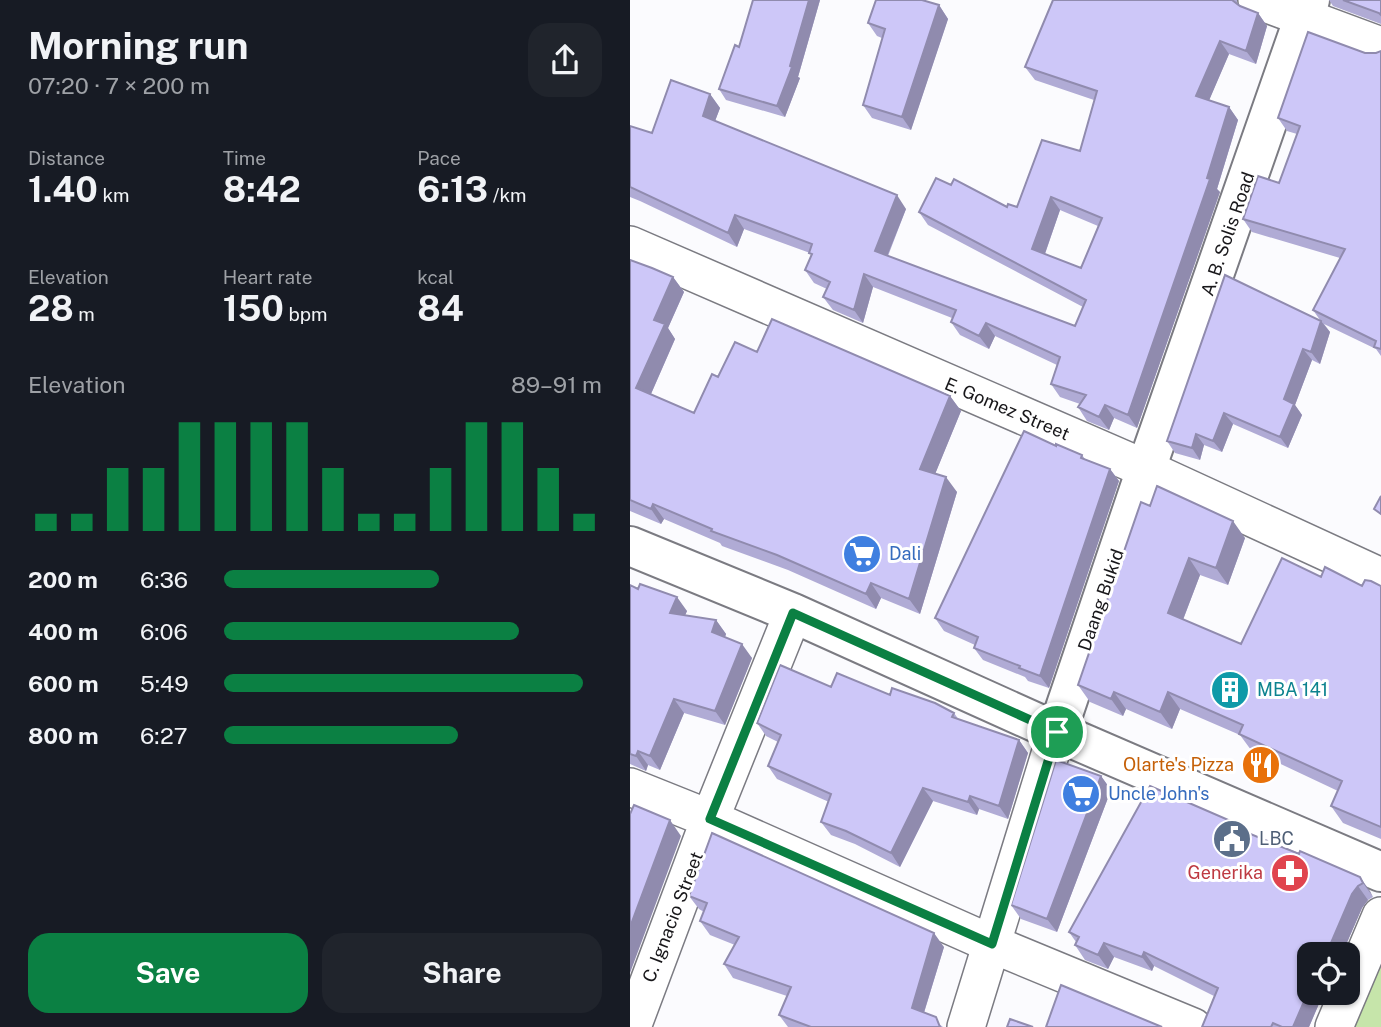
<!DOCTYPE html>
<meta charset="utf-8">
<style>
body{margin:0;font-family:"Public Sans",sans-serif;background:#20242c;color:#f1f3f6;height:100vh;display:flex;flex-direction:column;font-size:26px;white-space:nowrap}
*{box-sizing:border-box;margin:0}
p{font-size:23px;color:#9ea1a6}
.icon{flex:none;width:38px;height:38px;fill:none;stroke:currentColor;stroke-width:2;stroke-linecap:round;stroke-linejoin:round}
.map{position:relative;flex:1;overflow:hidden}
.sheet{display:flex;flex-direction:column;background:#171b24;width:630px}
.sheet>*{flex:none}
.fabs{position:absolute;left:667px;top:942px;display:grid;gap:14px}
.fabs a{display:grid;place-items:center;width:63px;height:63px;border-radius:14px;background:#171b24;box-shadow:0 2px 5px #0004;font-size:35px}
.pin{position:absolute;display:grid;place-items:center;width:60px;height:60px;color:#fff;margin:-30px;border:4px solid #fff;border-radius:50%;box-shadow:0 2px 7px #0007}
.round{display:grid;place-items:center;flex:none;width:74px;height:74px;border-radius:21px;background:#20242c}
.head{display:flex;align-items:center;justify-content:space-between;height:119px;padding:0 28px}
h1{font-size:38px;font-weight:700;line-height:52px}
.metrics{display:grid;grid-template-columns:repeat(3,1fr);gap:10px;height:119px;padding:7px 28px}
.metrics div{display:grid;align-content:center}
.metrics b{font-size:35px;font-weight:700}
.metrics small{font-size:19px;font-weight:400}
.metrics p{font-size:19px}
.chart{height:196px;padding:14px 28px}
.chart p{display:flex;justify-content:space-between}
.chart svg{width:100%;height:126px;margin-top:7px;stroke:#0b8043;stroke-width:6}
.action{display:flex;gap:14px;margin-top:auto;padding:14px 28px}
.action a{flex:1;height:80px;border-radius:21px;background:#0b8043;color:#fff;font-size:28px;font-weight:700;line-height:80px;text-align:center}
.action a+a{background:#20242c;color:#f1f3f6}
ul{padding:0 28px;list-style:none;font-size:23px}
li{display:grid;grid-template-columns:112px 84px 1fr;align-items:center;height:52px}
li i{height:18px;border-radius:9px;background:#0b8043}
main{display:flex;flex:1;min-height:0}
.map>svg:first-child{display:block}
</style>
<main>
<section class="sheet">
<div class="head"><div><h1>Morning run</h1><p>07:20 · 7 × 200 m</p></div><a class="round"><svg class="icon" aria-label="share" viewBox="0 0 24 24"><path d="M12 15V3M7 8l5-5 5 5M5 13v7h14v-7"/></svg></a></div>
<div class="metrics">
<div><p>Distance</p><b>1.40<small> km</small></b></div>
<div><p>Time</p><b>8:42</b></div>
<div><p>Pace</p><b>6:13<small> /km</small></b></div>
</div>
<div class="metrics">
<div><p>Elevation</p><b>28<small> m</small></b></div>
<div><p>Heart rate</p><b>150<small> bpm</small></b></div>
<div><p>kcal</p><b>84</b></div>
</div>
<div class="chart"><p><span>Elevation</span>89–91 m</p>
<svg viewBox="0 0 160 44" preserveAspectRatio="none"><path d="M5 44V38M15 44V38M25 44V22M35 44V22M45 44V6M55 44V6M65 44V6M75 44V6M85 44V22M95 44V38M105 44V38M115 44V22M125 44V6M135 44V6M145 44V22M155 44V38"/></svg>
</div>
<ul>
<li><b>200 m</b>6:36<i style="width:57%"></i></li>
<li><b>400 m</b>6:06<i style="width:78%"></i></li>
<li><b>600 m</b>5:49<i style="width:95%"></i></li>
<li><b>800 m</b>6:27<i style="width:62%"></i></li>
</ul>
<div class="action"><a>Save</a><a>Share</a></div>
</section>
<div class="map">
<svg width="751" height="1027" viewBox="0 0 751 1027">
<rect width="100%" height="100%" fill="#fbfbfe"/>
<!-- green -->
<path fill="#c6e5aa" d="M 751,950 L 751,1027 L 722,1027 Z"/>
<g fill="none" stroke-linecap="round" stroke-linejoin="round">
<defs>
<path id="street" d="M 627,0 L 751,46
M 0,245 L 516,469 L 751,577
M 0,787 L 80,819 L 362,944 L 563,1027
M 2,1027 L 80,819 L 163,613
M 336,1027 L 427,732
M 704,1027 L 751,916"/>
<path id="secondary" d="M 0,546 L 163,613 L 427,732 L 751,872
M 427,732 L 516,469 L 680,0"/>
</defs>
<!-- street casing -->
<use href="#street" stroke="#7b7b82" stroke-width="40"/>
<!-- secondary casing -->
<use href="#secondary" stroke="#7b7b82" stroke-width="42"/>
<!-- street -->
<use href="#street" stroke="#fff" stroke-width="37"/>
<!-- secondary -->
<use href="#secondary" stroke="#fff" stroke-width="38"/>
</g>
<!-- wall -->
<path fill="#b0abd5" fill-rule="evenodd" d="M 123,0 L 190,0 L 168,77 L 170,78 L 155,117 L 96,100 L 89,89 L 109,47 Z
M 423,0 L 607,0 L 607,4 L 610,6 L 628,13 L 637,26 L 626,64 L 599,54 L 579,100 L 599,107 L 608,120 L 587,189 L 590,192 L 507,428 L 484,418 L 479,430 L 457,421 L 448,407 L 450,404 L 430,397 L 421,384 L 427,365 L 365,336 L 359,349 L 330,335 L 321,322 L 322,318 L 243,287 L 233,323 L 203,310 L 193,297 L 197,289 L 184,283 L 175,270 L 181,255 L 180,253 L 114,229 L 107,247 L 10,201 L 0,197 L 0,126 L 22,133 L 80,94 L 90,108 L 85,121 L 276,209 L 258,256 L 445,326 L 453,307 L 298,225 L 289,212 L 321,185 L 377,207 L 387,207 L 450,151 L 464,100 L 405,80 L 395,67 ZM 430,210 L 468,226 L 451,268 L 415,254 Z
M 699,0 L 751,0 L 751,24 L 703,6 Z
M 309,5 L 318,19 L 281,130 L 242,118 L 233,105 L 252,38 L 247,36 L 238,23 Z
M 751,51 L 751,356 L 746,349 L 694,324 L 700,332 L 690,364 L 682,360 L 665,405 L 672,415 L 658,448 L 603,424 L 592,452 L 574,445 L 570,460 L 545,453 L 537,441 L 690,320 L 683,310 L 710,258 L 622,232 L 613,219 L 649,183 L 667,134 L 657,131 L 648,118 L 735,53 L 746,53 Z
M 0,260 L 43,277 L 54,292 L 38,328 L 45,339 L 21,394 L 64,413 L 88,377 L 127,352 L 320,396 L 331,411 L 305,474 L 327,492 L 290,614 L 251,598 L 246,609 L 158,570 L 92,546 L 90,543 L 34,519 L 31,524 L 0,511 Z
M 426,446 L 452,455 L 455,459 L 480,469 L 489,481 L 419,688 L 398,681 L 395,677 L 353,660 L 344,648 L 345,645 L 314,631 L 305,618 Z
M 520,506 L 615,538 L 598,585 L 570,575 L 553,620 L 611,644 L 691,577 L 732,586 L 751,586 L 751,839 L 713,823 L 701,806 L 708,791 L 621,750 L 610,735 L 550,709 L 542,729 L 496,709 L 493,716 L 460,702 L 448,685 Z
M 0,585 L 57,611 L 55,615 L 86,620 L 96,634 L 95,637 L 122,658 L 95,725 L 54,713 L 30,770 L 18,765 L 16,771 L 0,764 Z
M 201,687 L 260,695 L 324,713 L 329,720 L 389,740 L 398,753 L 378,819 L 349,809 L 347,815 L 303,801 L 270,867 L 225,844 L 201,835 L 191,822 L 199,802 L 147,779 L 138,766 L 148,742 L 136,736 L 127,723 Z
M 471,776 L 481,790 L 427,932 L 391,919 L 381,905 Z
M 603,822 L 608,829 L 730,877 L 743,897 L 738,900 L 732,908 L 712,954 L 679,954 L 694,992 L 679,1027 L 572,1027 L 584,996 L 524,966 L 522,971 L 484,957 L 478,969 L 455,960 L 445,945 L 446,942 L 439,932 Z
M 59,896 L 314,947 L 294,1013 L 313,1027 L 158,1027 L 149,1015 L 157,996 L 103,978 L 94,964 L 105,945 L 80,935 L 70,921 L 74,912 L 69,909 Z"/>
<!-- shaded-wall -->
<path fill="#908bae" d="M 179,0 L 190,0 L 168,77 L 170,78 L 155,117 L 147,106 L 160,66 Z
M 309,5 L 318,19 L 281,130 L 272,117 Z
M 628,13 L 637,26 L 626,64 L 616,51 Z
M 590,41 L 599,54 L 575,110 L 566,96 Z
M 80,94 L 90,108 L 82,129 L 73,116 Z
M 599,107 L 608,120 L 587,189 L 590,192 L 507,428 L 498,415 L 577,178 Z
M 267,195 L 276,209 L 254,264 L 245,251 Z
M 421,197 L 430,210 L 412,262 L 402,249 Z
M 105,215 L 114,229 L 107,247 L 98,233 Z
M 234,274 L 243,287 L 233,323 L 224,310 Z
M 43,277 L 54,292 L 38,328 L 45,339 L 17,403 L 6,388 L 24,320 Z
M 691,321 L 700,332 L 690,364 L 681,352 Z
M 356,323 L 365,336 L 359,349 L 349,336 Z
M 673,349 L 682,360 L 665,405 L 672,415 L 658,448 L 650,437 L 654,399 Z
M 320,396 L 331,411 L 301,484 L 290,469 Z
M 475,405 L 484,418 L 479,430 L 469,417 Z
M 594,413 L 603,424 L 592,452 L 583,441 Z
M 566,434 L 574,445 L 570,460 L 562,448 Z
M 480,469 L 489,481 L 419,688 L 410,676 Z
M 316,477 L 327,492 L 290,614 L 279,599 Z
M 23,504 L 34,519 L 31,524 L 21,509 Z
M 603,521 L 615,538 L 598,585 L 586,568 Z
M 559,558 L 570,575 L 549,630 L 538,613 Z
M 241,583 L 251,598 L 246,609 L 236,594 Z
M 47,597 L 57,611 L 50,627 L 40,613 Z
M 86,620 L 96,634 L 92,646 L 82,632 Z
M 112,644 L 122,658 L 95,725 L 85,711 Z
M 484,692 L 496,709 L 493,716 L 481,699 Z
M 538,692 L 550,709 L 542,729 L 530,712 Z
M 44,699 L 54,713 L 30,770 L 20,756 Z
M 389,740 L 398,753 L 378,819 L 369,806 Z
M 8,751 L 18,765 L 16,771 L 6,756 Z
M 471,776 L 481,790 L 427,932 L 417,919 Z
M 293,788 L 303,801 L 270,867 L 261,853 Z
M 340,796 L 349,809 L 347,815 L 338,802 Z
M 40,820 L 51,836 L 0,973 L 0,927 Z
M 730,877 L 740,891 L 743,897 L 733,883 Z
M 728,886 L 738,900 L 732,908 L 712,954 L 708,954 L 701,943 L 722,894 Z
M 304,933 L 314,947 L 291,1022 L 282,1008 Z
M 474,943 L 484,957 L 478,969 L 468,955 Z
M 699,943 L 707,954 L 694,954 Z
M 514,952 L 524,966 L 522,971 L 512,957 Z
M 679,990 L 679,992 L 694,992 L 679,1027 L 663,1027 Z"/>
<!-- building -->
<path fill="#cdc7f8" stroke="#908bae" stroke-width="2" fill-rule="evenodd" d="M 123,0 L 179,0 L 160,66 L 162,67 L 147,106 L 89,89 L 105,45 L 109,47 Z
M 246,0 L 292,0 L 309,5 L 272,117 L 233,105 L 255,29 L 238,23 Z
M 423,0 L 602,0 L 610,6 L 628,13 L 616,51 L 590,41 L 566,96 L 599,107 L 577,178 L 580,179 L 498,415 L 475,405 L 469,417 L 448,407 L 456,395 L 421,384 L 430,357 L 356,323 L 349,336 L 321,322 L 326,310 L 234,274 L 224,310 L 193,297 L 200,282 L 175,270 L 182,254 L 179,253 L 182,244 L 105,215 L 98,233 L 0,187 L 0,126 L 22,133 L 41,80 L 80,94 L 73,116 L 267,195 L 245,251 L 445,326 L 456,300 L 289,212 L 306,178 L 321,185 L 324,179 L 377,207 L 378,204 L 387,207 L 412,140 L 450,151 L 467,91 L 395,67 ZM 421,197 L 472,218 L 451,268 L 402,249 Z
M 713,0 L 751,0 L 751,15 L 749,13 Z
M 678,32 L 735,53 L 746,53 L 751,51 L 751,349 L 744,347 L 746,341 L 683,310 L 715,249 L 613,219 L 628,176 L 649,183 L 670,126 L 648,118 Z
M 0,260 L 22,268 L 43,277 L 24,320 L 35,324 L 6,388 L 64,413 L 82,374 L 88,377 L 105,342 L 127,352 L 142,319 L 320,396 L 290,469 L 316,477 L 279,599 L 241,583 L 236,594 L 147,555 L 81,531 L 82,529 L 23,504 L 21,509 L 0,500 Z
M 595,275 L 691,321 L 681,352 L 673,349 L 654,399 L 664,404 L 650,437 L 594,413 L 583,441 L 566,434 L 562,448 L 537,441 Z
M 394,431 L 426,446 L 426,444 L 452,455 L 451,458 L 480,469 L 410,676 L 389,668 L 390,666 L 344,648 L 348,637 L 305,618 Z
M 527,486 L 603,521 L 586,568 L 559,558 L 538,613 L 611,644 L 652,558 L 691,577 L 695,567 L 732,586 L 735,580 L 741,581 L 751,586 L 751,827 L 701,806 L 712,781 L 609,734 L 613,725 L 538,692 L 530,712 L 484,692 L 481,699 L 448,685 L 511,502 L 520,506 Z
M 751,496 L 751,514 L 744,509 Z
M 10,584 L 47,597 L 40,613 L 86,620 L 82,632 L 112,644 L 85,711 L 44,699 L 20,756 L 8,751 L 6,756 L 0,754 L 0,585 L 8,589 Z
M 150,665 L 201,687 L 207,673 L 260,695 L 262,688 L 305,703 L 324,713 L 322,717 L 389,740 L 369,806 L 340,796 L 338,802 L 293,788 L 261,853 L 216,831 L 191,822 L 201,794 L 138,766 L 151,735 L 127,723 Z
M 426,760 L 471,776 L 417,919 L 381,905 Z
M 520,786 L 603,822 L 601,826 L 669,854 L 670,851 L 730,877 L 733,883 L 728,886 L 722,894 L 701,943 L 699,943 L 694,954 L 679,954 L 679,990 L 663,1027 L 652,1027 L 643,1023 L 641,1027 L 572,1027 L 588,988 L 514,952 L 512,957 L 474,943 L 468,955 L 445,945 L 449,937 L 439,932 Z
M 4,805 L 40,820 L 0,927 L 0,814 Z
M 82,833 L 304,933 L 282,1008 L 306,1017 L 310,1027 L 181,1027 L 149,1015 L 161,987 L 94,964 L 109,937 L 70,921 L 77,903 L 59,896 Z
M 431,985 L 532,1027 L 416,1027 Z
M 380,1019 L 403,1027 L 377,1027 Z"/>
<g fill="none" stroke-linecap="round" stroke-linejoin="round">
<defs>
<path id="route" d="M 163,613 L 427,732 L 362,944 L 80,819 Z"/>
</defs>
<!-- route casing -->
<use href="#route" stroke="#fff" stroke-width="14"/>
<!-- route -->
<use href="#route" stroke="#0b8043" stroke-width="9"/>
</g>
<!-- icons -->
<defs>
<symbol id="supermarket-disc" viewBox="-11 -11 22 22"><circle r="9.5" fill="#3f7fe0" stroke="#fff"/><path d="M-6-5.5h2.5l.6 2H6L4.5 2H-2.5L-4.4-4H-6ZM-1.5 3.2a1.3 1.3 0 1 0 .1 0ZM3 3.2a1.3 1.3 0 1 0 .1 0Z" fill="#fff"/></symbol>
<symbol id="building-disc" viewBox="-11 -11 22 22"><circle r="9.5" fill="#0f9aa8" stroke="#fff"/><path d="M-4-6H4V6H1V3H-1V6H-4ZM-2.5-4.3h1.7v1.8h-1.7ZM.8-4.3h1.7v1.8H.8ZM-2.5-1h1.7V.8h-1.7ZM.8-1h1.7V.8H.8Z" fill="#fff"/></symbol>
<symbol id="restaurant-disc" viewBox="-11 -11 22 22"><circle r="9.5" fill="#e8710a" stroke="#fff"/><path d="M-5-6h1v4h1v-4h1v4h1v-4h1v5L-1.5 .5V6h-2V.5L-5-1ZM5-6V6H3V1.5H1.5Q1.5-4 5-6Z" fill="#fff"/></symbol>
<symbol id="civic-disc" viewBox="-11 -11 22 22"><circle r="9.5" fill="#5c6f8a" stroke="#fff"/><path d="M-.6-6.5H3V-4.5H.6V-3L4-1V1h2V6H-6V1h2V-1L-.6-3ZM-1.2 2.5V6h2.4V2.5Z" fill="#fff"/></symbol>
<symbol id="pharmacy-disc" viewBox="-11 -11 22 22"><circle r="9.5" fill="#e0444e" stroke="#fff"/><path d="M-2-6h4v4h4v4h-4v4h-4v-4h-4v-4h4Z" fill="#fff"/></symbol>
</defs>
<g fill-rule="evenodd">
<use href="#supermarket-disc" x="210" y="532" width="44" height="44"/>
<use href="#building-disc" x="578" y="668" width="44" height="44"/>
<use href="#restaurant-disc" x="609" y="743" width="44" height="44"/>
<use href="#supermarket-disc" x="429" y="772" width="44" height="44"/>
<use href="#civic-disc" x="580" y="817" width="44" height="44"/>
<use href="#pharmacy-disc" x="638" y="851" width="44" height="44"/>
</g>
<g text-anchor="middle" stroke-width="6" stroke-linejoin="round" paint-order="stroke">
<!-- street labels -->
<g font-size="18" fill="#18171a" stroke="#fff">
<text transform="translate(598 234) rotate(-71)" y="6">A. B. Solis Road</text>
<text transform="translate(377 409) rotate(23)" y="6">E. Gomez Street</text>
<text transform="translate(471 600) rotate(-71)" y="6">Daang Bukid</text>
<text transform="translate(43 917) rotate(-69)" y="6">C. Ignacio Street</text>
</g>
<!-- shop labels -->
<g font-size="18" fill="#366cbe" stroke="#fff" text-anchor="start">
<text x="259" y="560">Dali</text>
<text x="478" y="800">Uncle John's</text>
</g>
<!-- culture labels -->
<g font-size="18" fill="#0d838f" stroke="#fff" text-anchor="start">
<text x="627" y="696">MBA 141</text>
</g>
<!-- food labels -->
<g font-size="18" fill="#c56008" stroke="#fff" text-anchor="end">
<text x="604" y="771">Olarte's Pizza</text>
</g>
<!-- service labels -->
<g font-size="18" fill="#4e5e75" stroke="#fff" text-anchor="start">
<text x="629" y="845">LBC</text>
</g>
<!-- health labels -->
<g font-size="18" fill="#be3a42" stroke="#fff" text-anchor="end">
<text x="633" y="879">Generika</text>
</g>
</g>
</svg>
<div class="fabs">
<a><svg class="icon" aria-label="locate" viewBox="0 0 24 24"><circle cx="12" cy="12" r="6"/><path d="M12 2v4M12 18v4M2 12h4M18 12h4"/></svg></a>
</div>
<div class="pin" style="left:427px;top:732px;background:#1e9e55"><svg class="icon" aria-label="arrive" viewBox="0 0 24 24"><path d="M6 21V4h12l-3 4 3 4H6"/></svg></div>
</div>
</main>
